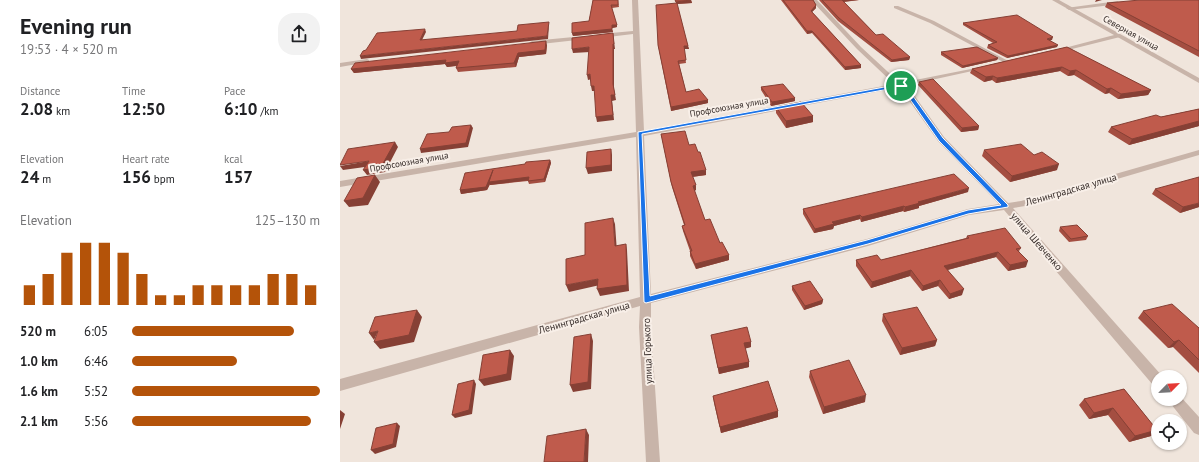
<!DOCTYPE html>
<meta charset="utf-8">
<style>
body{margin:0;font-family:"PT Sans",sans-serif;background:#f2f2f2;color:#202124;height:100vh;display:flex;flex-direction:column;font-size:15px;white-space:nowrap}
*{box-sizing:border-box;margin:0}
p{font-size:13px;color:#757577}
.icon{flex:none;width:22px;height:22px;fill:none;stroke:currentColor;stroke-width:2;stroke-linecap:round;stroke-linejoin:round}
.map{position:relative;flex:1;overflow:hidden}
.sheet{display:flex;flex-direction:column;background:#fff;width:340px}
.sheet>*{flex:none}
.needle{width:26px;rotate:66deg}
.buttons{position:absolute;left:811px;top:370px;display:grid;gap:8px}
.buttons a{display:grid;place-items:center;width:36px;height:36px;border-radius:50%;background:#fff;box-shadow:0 1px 3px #0004;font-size:20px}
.pin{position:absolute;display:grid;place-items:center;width:34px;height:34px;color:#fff;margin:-17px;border:2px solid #fff;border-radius:50%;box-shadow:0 1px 4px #0007}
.round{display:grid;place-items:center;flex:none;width:42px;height:42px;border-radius:16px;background:#f2f2f2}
.headline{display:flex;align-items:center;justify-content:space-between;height:68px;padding:0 20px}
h1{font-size:22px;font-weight:700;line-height:30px}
.stats{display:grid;grid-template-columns:repeat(3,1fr);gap:6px;height:68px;padding:4px 20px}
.stats div{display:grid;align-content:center}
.stats b{font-size:17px;font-weight:700}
.stats small{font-size:11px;font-weight:400}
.stats p{font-size:11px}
.chart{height:112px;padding:8px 20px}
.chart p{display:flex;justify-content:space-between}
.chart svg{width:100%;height:72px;margin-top:4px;stroke:#b45309;stroke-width:6}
ul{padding:0 20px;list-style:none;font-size:13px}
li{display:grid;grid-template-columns:64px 48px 1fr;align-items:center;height:30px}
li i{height:10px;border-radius:5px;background:#b45309}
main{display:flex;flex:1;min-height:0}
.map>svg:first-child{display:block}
</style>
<main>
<section class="sheet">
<div class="headline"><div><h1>Evening run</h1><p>19:53 · 4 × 520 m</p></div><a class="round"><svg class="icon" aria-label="share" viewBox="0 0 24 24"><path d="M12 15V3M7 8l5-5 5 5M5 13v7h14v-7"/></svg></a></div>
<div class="stats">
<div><p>Distance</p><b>2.08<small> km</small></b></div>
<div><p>Time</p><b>12:50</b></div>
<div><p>Pace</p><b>6:10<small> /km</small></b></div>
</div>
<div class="stats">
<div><p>Elevation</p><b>24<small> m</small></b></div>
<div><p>Heart rate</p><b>156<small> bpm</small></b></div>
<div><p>kcal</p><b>157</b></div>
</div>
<div class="chart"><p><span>Elevation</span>125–130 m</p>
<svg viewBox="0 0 160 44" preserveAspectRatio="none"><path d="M5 44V32M15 44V25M25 44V12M35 44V6M45 44V6M55 44V12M65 44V25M75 44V38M85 44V38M95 44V32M105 44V32M115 44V32M125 44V32M135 44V25M145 44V25M155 44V32"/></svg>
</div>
<ul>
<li><b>520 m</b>6:05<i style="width:86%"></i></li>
<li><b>1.0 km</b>6:46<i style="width:56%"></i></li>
<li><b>1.6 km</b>5:52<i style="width:100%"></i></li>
<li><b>2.1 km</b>5:56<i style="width:95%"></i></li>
</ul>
</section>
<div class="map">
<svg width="859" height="462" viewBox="0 0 859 462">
<rect width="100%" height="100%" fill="#f0e5dc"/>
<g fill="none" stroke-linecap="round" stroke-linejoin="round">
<!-- minor -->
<path fill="#c8b4a9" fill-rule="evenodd" d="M 292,0 L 298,0 L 304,131 L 554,84 L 517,49 L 471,0 L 477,0 L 521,47 L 560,83 L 646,66 L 646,68 L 564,86 L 574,95 L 604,137 L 668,203 L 681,201 L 859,150 L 859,155 L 685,206 L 673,208 L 823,377 L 818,377 L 818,387 L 813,385 L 664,210 L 629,215 L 528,246 L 311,303 L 311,327 L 320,462 L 306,462 L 299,327 L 300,306 L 0,391 L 0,379 L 300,297 L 296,137 L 0,187 L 0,181 L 296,132 L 293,34 L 260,38 L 257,36 L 260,34 L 293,31 ZM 557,88 L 568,99 L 598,141 L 659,204 L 628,209 L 527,239 L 311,294 L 304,136 Z
M 778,1 L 780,4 L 729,10 L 726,8 Z
M 554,6 L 558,6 L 594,21 L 670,62 L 665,63 L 590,23 L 554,8 Z
M 778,34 L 781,36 L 780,37 L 716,53 L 713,51 Z
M 244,36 L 247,38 L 246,39 L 192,45 L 189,43 L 192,41 Z
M 27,59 L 29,60 L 29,62 L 0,67 L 0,63 Z
M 840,396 L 859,417 L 859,435 L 854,433 L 827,399 L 840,399 Z"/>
<!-- tertiary -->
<path fill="#c8b4a9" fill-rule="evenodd" d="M 712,0 L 719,0 L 859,78 L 859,83 Z"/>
</g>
<!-- wall -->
<path fill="#a44e41" d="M 253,0 L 278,0 L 279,7 L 272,8 L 277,27 L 272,28 L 273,32 L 233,36 L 232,33 L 249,21 Z
M 335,0 L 351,0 L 352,3 L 337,4 L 348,46 L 349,49 L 344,49 L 346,63 L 339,64 L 346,92 L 368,100 L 368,103 L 331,111 L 318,45 L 336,3 Z
M 441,0 L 473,0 L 476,5 L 476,8 L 472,12 L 521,65 L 521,68 L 505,70 L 472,33 L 467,34 Z
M 479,0 L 519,0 L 504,2 L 536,35 L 570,57 L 569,60 L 551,62 L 498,21 Z
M 859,0 L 859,57 L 765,7 L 767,3 Z
M 623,23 L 712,40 L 710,40 L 717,47 L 667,58 L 647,48 L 648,45 L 653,43 L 623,25 Z
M 207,45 L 206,54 L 179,57 L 176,67 L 118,72 L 116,68 L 117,66 L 107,67 L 105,64 L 14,73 L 11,69 Z
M 727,47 L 811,90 L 808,95 L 778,99 L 769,93 L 765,94 L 734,75 L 728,76 L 720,71 L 656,83 L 652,80 L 644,82 L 630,73 L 632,69 Z
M 601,52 L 658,58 L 657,60 L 622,68 L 601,55 Z
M 579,82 L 639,126 L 638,130 L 621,132 L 578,85 Z
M 421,87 L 455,98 L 455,101 L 431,106 L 421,90 Z
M 436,107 L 473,116 L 473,122 L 446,128 L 436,113 Z
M 859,109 L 859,126 L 789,145 L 768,132 L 771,127 Z
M 321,134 L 349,145 L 366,175 L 352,177 L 356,190 L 354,191 L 365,220 L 380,243 L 389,255 L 389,260 L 356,269 L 350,256 L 350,251 L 343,231 L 342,226 L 344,225 L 332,187 Z
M 644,150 L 717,170 L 670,182 L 642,156 Z
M 210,160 L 211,163 L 205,182 L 189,184 L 188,181 L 150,185 L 150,184 L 147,190 L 121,194 L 120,190 L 185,164 Z
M 815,189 L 859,207 L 840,213 L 812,194 Z
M 628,192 L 579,206 L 579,208 L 564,212 L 563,211 L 521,222 L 520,219 L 494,226 L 493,229 L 474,233 L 463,214 L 463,209 Z
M 720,227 L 748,236 L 746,240 L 729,242 L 719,231 Z
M 627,236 L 681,248 L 679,251 L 686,267 L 668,271 L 656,257 L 608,270 L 622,295 L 609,299 L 598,286 L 582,291 L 570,276 L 531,288 L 516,266 L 516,260 L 541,260 L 626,238 Z
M 452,286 L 483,300 L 482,304 L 464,310 L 452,290 Z
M 803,311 L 859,328 L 859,373 L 833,347 L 828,348 L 798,318 Z
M 543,314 L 597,340 L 595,346 L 560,355 L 542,321 Z
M 371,335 L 411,342 L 411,347 L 405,348 L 409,362 L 409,367 L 379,374 Z
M 470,371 L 525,402 L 483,414 L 469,377 Z
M 784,389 L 817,430 L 811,436 L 789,442 L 768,415 L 749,419 L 739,405 L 744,399 Z
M 373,396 L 438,411 L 438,417 L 381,433 L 374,403 Z"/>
<!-- shaded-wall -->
<path fill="#864035" d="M 351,0 L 352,3 L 336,4 L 336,2 Z
M 502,0 L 519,0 L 501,2 Z
M 756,0 L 762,0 L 755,2 Z
M 476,5 L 476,8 L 471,13 L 471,11 Z
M 209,22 L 209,25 L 208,39 L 21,59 L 20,56 L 207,36 Z
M 272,25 L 277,25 L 277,27 L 272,28 Z
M 85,29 L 86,32 L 81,42 L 80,40 Z
M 272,29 L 273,32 L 233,36 L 232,33 Z
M 467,31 L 472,31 L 472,33 L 467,34 Z
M 273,33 L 275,49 L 274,49 L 274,89 L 276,100 L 272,101 L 274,120 L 257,122 L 256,117 L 271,95 L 273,84 Z
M 713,37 L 712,40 L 706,41 L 707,39 Z
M 206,41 L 207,45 L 206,54 L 179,57 L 176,67 L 174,63 L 178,53 Z
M 718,45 L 717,47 L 667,58 L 668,56 Z
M 344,46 L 348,46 L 349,49 L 344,49 Z
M 249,47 L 250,52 L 233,53 L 232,49 Z
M 570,57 L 569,60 L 551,62 L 552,60 Z
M 658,58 L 657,60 L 622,68 L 623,66 Z
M 106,60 L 119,61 L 121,65 L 107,67 L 105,64 L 14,73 L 11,69 Z
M 521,65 L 521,68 L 505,70 L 505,67 Z
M 722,67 L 720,71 L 656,83 L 657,78 Z
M 736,70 L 734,75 L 728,76 L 730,71 Z
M 250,74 L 252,79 L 248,80 L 247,75 Z
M 653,76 L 652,80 L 644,82 L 646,77 Z
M 251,86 L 254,86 L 255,91 L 252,91 Z
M 771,88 L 769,93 L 765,94 L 767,89 Z
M 811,90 L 808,95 L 778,99 L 781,94 Z
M 455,98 L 455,101 L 431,106 L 432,102 Z
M 368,100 L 368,103 L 331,111 L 331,107 Z
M 473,116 L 473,122 L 446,128 L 446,121 Z
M 859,121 L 859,126 L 789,145 L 792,139 Z
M 131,125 L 133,128 L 128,147 L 81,153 L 80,149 Z
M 639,126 L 638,130 L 621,132 L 622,128 Z
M 55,142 L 58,147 L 45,172 L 27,175 L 23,170 Z
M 271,149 L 272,155 L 272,171 L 248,174 L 246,168 Z
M 210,160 L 211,163 L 205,182 L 204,179 Z
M 29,161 L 32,166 L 3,170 L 0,166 Z
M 719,164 L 717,170 L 670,182 L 672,176 Z
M 153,170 L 189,177 L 190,180 L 150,185 L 150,184 L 147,190 L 121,194 L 120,190 Z
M 366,170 L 366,175 L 351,177 L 351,172 Z
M 35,175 L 40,182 L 28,205 L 9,207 L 4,201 Z
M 356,185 L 356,190 L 353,191 L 353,186 Z
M 629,188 L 628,192 L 579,206 L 579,208 L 564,212 L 565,207 L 578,202 Z
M 859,203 L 859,207 L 840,213 L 843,207 Z
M 564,206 L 563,211 L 521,222 L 522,217 Z
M 520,215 L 520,219 L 494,226 L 493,229 L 474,233 L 475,229 L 492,222 Z
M 273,218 L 275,224 L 277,252 L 275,246 Z
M 286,244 L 287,250 L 289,291 L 260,296 L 257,289 Z
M 658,252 L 656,257 L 603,271 L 604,266 Z
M 389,255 L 389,260 L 356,269 L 355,264 Z
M 688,261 L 686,267 L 668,271 L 670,265 Z
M 571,270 L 570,276 L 531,288 L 532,282 Z
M 258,279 L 260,285 L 229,292 L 226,285 Z
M 600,280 L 598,286 L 582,291 L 583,286 Z
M 624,289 L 622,295 L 609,299 L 610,294 Z
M 483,300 L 482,304 L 464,310 L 465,306 Z
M 77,310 L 82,317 L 74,342 L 40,349 L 34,342 Z
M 38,331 L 34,340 L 29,333 Z
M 251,334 L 253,341 L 251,389 L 233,392 L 230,385 Z
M 597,340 L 595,346 L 560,355 L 562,348 Z
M 839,340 L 833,347 L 828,348 L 834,342 Z
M 411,342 L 411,347 L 404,349 L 404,343 Z
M 170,350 L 174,356 L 171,380 L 144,386 L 139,380 Z
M 409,362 L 409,367 L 379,374 L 378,368 Z
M 134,380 L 136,384 L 132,414 L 115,418 L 112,415 Z
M 526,395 L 525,402 L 483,414 L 484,407 Z
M 773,408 L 768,415 L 749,419 L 754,413 Z
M 0,410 L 5,414 L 0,429 Z
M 438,411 L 438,417 L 381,433 L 380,427 Z
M 57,423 L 60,426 L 56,447 L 35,454 L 31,450 Z
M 246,429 L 249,435 L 248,462 L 244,462 Z
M 817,430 L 811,436 L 789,442 L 795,436 Z"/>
<!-- building -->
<path fill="#bf5b4c" stroke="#864035" d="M 253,0 L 278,0 L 278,5 L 271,5 L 277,25 L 272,25 L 272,29 L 232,33 L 232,23 L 249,21 Z
M 335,0 L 351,0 L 336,2 Z
M 443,0 L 473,0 L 476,5 L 471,11 L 521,65 L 505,67 L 472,31 L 467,31 Z
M 482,0 L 502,0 L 536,35 L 543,34 L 570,57 L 552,60 L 499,18 Z
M 800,0 L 859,0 L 859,51 L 767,3 Z
M 337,3 L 348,46 L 344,46 L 346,60 L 338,61 L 346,92 L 359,89 L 368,100 L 331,107 L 318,45 L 316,5 Z
M 677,15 L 713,37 L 707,39 L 718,45 L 668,56 L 648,45 L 657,42 L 623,23 Z
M 209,22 L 207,36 L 20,56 L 23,51 L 26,50 L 37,33 L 85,29 L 80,40 L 177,31 L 178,25 Z
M 273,33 L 274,44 L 273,44 L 273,84 L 275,95 L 271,95 L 273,115 L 256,117 L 254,86 L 251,86 L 250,74 L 247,75 L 249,47 L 232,49 L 232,38 Z
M 206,41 L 205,50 L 178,53 L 174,63 L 116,68 L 119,61 L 105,63 L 106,60 L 11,69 L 15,63 Z
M 637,47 L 658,58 L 623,66 L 601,52 Z
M 727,47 L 811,90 L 781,94 L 771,88 L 767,89 L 736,70 L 730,71 L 722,67 L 657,78 L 653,76 L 646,77 L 632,69 Z
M 593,79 L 639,126 L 622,128 L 579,82 Z
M 443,84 L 455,98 L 432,102 L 421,87 Z
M 461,102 L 473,116 L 446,121 L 436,107 Z
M 859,109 L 859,121 L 792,139 L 771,127 L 816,115 L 821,117 Z
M 131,125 L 126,143 L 80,149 L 87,134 L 109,132 L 112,127 Z
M 345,131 L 349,145 L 355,144 L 358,152 L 360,152 L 366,170 L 351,172 L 356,185 L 353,186 L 365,220 L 370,219 L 380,243 L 382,242 L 389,255 L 355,264 L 350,251 L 352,251 L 342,226 L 345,225 L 331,182 L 321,134 Z
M 55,142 L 41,167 L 23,170 L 29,161 L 0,165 L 8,149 Z
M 681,144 L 694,155 L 702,152 L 719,164 L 672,176 L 644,150 Z
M 271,149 L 271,165 L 246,168 L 247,152 Z
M 210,160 L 204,179 L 188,181 L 189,177 L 149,182 L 153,170 L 146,187 L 120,190 L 125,173 L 185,164 L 186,162 Z
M 614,174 L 629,188 L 578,202 L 580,203 L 565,207 L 564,206 L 522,217 L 520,215 L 492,222 L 494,224 L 475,229 L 463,209 Z
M 35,175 L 23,198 L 4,201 L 17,178 Z
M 859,177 L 859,203 L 843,207 L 815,189 Z
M 273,218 L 275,246 L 286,244 L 287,285 L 257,289 L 258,279 L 226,285 L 226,259 L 245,255 L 245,223 Z
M 737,225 L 748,236 L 731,239 L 720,227 Z
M 665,228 L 681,248 L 676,249 L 688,261 L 670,265 L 658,252 L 604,266 L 624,289 L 610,294 L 600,280 L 583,286 L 571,270 L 532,282 L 516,260 L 537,255 L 541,260 L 629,238 L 627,236 Z
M 470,281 L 483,300 L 465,306 L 452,286 Z
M 832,304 L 859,328 L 859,360 L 839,340 L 834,342 L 803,311 Z
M 577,307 L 597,340 L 562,348 L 543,314 Z
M 77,310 L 69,335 L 34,342 L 38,331 L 29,333 L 35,317 Z
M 407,327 L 411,342 L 404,343 L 409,362 L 378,368 L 371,335 Z
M 251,334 L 248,382 L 230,385 L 234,337 Z
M 170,350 L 167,374 L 139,380 L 143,355 Z
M 509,360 L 526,395 L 484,407 L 470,371 Z
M 134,380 L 129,410 L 112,415 L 118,384 Z
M 428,381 L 438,411 L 380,427 L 373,396 Z
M 784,389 L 817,430 L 795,436 L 773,408 L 754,413 L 744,399 Z
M 57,423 L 53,444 L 31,450 L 36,428 Z
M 246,429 L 244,462 L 204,462 L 207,436 Z"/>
<!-- route -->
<path fill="#1a73e8" stroke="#fff" fill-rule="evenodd" d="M 561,84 L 573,96 L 603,138 L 668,205 L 668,207 L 628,214 L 528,244 L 306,303 L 304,302 L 298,132 ZM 560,87 L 569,98 L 599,141 L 661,205 L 628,210 L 527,240 L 310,296 L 302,134 Z"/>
<g text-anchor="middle" stroke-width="4" stroke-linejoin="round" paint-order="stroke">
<!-- far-street labels -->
<g font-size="9" fill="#352b28" stroke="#f8efe8">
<text transform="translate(791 33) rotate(29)" y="3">Северная улица</text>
<text transform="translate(389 107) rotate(-10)" y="3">Профсоюзная улица</text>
<text transform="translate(69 162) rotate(-10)" y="3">Профсоюзная улица</text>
</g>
<!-- street labels -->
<g font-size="10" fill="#352b28" stroke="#f8efe8">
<text transform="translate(731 189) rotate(-16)" y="4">Ленинградская улица</text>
<text transform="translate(697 241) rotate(49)" y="4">улица Шевченко</text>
<text transform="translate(244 317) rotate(-16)" y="4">Ленинградская улица</text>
<text transform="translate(307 351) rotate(-92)" y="4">улица Горького</text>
</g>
</g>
</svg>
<div class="buttons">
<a><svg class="needle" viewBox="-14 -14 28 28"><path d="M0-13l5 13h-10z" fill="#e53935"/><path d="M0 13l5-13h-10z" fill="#757577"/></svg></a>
<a><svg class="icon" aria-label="locate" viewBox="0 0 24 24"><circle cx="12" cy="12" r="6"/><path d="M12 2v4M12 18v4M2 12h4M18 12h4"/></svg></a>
</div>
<div class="pin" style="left:561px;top:86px;background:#1e9e55"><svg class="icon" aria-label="arrive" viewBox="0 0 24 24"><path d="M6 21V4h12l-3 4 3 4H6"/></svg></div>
</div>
</main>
